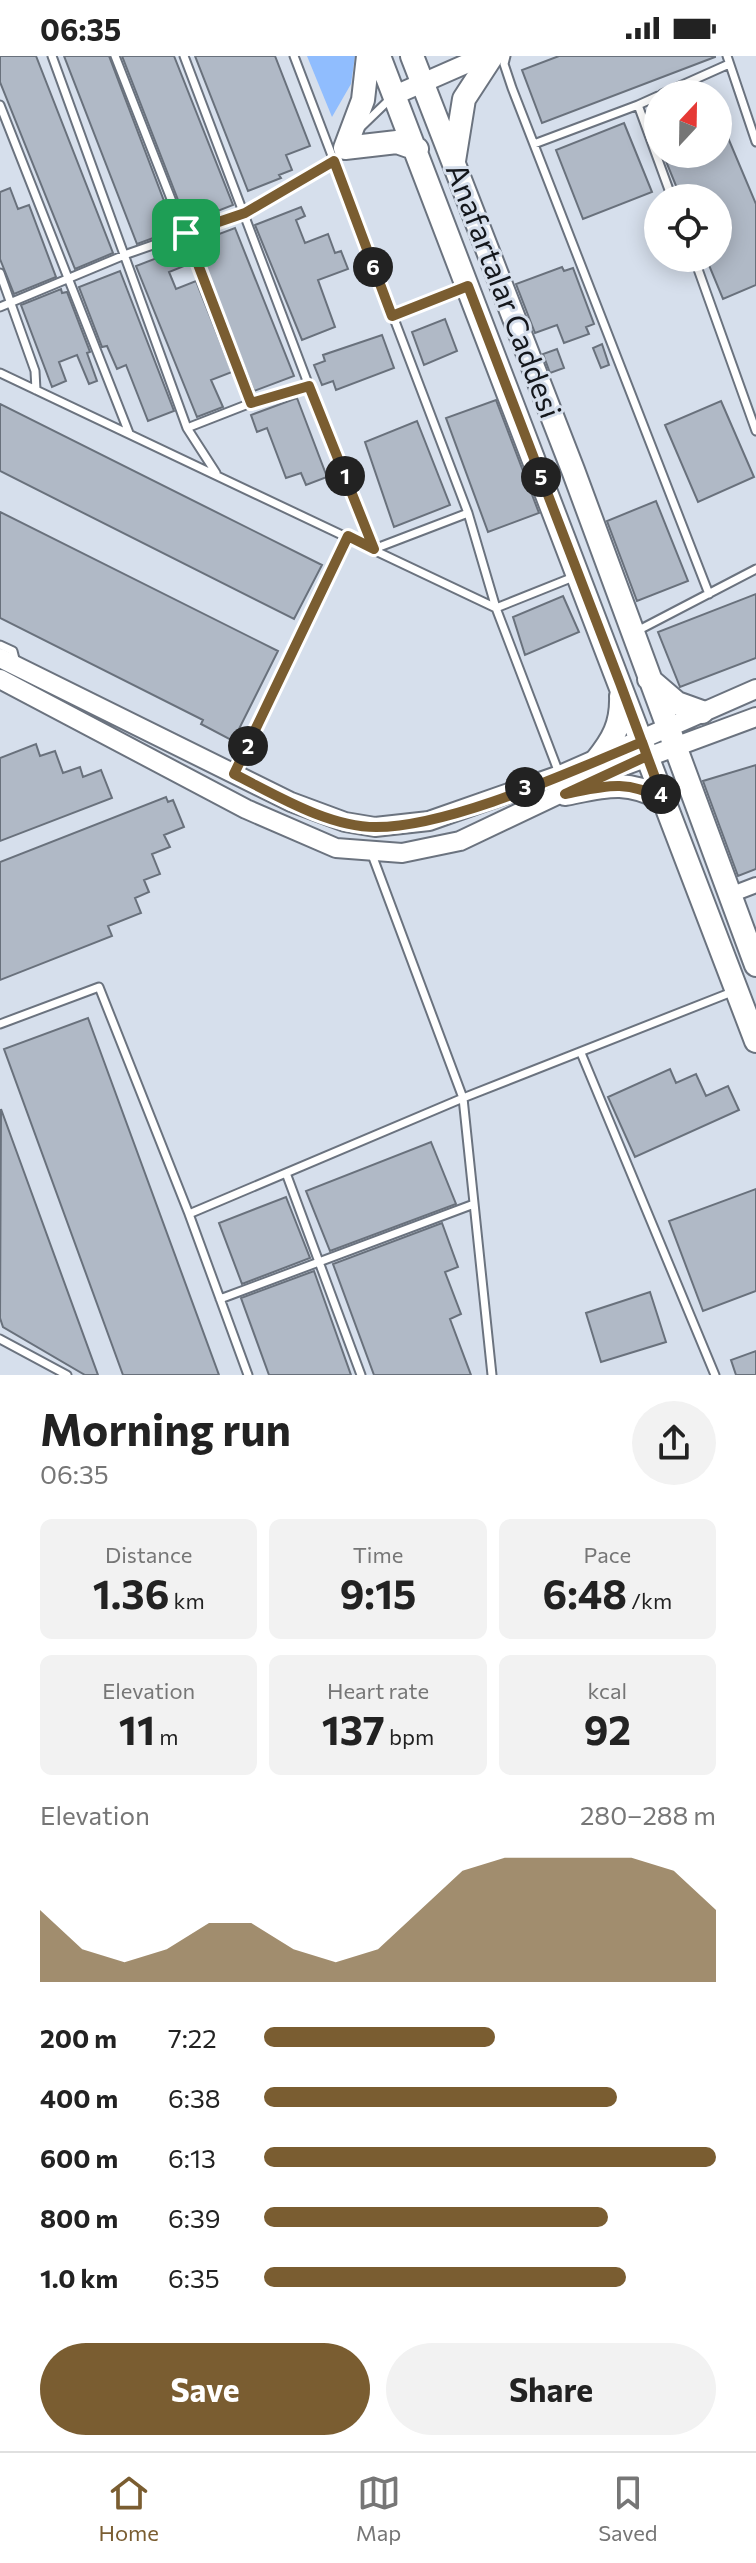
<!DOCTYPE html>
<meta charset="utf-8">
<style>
body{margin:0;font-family:Commissioner,sans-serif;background:#f2f2f2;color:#222;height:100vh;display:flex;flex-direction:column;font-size:30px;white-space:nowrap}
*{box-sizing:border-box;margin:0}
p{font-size:26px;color:#767676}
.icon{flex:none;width:44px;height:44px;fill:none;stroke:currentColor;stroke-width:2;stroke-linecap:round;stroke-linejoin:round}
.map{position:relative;height:1319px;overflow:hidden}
.side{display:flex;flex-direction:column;background:#fff;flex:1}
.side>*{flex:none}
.needle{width:52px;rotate:22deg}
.controls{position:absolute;left:644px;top:24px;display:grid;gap:16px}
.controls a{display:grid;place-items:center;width:88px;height:88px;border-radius:50%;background:#fff;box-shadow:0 4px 20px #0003;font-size:40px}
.pin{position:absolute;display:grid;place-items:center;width:68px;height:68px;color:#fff;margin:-34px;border-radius:16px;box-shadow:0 4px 12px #0006}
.km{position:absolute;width:40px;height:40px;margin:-20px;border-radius:50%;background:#222;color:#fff;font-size:22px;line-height:40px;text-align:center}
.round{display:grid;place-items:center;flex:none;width:84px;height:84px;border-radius:42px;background:#f2f2f2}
.headline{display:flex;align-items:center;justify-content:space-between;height:136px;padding:0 40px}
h1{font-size:44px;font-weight:700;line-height:60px}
.metrics{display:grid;grid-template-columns:repeat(3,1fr);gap:12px;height:136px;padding:8px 40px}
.metrics div{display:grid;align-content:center;border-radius:12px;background:#f2f2f2;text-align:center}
.metrics b{font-size:40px;font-weight:700}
.metrics small{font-size:22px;font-weight:400}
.metrics p{font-size:22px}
.chart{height:224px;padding:16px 40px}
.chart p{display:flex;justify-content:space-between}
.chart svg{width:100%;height:144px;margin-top:8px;fill:#7a5d31;opacity:.7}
.cta{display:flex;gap:16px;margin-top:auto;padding:16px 40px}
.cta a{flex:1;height:92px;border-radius:48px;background:#7a5d31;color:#fff;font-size:32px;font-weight:700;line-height:92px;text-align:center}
.cta a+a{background:#f2f2f2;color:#222}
ul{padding:0 40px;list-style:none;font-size:26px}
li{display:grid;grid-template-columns:128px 96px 1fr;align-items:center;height:60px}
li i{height:20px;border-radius:10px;background:#7a5d31}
.status{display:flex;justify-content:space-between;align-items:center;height:56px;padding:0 40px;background:#fff;direction:ltr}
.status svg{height:22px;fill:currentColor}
.tab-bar{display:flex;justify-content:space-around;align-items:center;height:112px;border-top:2px solid #e0e0e0;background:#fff;font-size:22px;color:#767676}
.tab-bar a{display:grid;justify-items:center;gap:4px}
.tab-bar .current{color:#7a5d31}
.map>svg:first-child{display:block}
</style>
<div class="status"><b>06:35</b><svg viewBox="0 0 49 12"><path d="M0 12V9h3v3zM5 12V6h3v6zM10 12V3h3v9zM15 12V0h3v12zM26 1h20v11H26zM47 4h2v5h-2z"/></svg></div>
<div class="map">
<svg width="756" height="1319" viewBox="0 0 756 1319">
<rect width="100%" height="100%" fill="#d6dfec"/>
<!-- green -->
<path fill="#90bdfe" d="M 307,0 L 355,0 L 351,28 L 332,61 Z"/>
<!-- building -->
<path fill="#b0b9c6" stroke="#69717c" stroke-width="2" d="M 0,0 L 36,0 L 113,197 L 75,213 L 0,26 Z
M 64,0 L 109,0 L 175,174 L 137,188 Z
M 122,0 L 174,0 L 233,149 L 187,167 Z
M 195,0 L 275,0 L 310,90 L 286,99 L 292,114 L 279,119 L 281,122 L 248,135 Z
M 559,0 L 715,0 L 715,1 L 542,67 L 522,14 Z
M 718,58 L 756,148 L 756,229 L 723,243 L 706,202 L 718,202 L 718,142 L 681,142 L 663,98 L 718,98 Z
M 624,67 L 652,136 L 583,163 L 556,94 Z
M 10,132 L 18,153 L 29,149 L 56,221 L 14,238 L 0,203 L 0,136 Z
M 301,151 L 305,160 L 296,164 L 305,187 L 328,178 L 335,197 L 341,195 L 348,213 L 318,224 L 335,271 L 302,284 L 255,169 Z
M 235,172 L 294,320 L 254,335 L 195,187 Z
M 183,192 L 189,208 L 169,216 L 176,233 L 196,225 L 232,316 L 211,324 L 223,351 L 197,361 L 136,210 Z
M 562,211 L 564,215 L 573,212 L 594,268 L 586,271 L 589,278 L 564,287 L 557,269 L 535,277 L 516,228 Z
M 120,215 L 174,355 L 148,365 L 126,309 L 117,313 L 107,290 L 102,291 L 79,231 Z
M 61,233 L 62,237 L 67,236 L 90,296 L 87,297 L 97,325 L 89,328 L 77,299 L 59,306 L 66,325 L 52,331 L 21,249 Z
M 445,263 L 457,295 L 424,309 L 412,276 Z
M 382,279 L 394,312 L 336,334 L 333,325 L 322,329 L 314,309 L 325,305 L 323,299 Z
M 602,288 L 609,309 L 601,312 L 593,292 Z
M 557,293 L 564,312 L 550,317 L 543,298 Z
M 297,342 L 327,421 L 306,429 L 301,417 L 286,422 L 267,372 L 257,376 L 251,359 Z
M 496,344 L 539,457 L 488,476 L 446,362 Z
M 721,345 L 754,421 L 698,446 L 665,369 Z
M 0,348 L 322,509 L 294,563 L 0,415 Z
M 417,365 L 450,449 L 394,471 L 365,386 Z
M 656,445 L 688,525 L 637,545 L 607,465 Z
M 0,456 L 278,595 L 233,685 L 201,668 L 203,664 L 0,562 Z
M 756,538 L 756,602 L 680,631 L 658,576 Z
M 563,540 L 579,576 L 525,599 L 513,561 Z
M 36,688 L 40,700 L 55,695 L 63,717 L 80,711 L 83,721 L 101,714 L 112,742 L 0,785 L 0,702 Z
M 756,709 L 756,813 L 738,820 L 703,725 Z
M 166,741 L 168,746 L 173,744 L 184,771 L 164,779 L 170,791 L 152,798 L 160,818 L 144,824 L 149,836 L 135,842 L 141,857 L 108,870 L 112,880 L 0,924 L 0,806 Z
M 88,962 L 219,1319 L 123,1319 L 4,993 Z
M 670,1013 L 676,1027 L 696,1018 L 706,1040 L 728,1030 L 739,1054 L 635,1101 L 608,1041 Z
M 1,1053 L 98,1319 L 85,1319 L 3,1271 L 0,1262 Z
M 431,1086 L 456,1148 L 330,1195 L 306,1135 Z
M 756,1133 L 756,1235 L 703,1255 L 669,1165 Z
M 286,1141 L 310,1202 L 242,1228 L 219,1167 Z
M 442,1167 L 458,1211 L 445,1216 L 461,1258 L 450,1263 L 471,1319 L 374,1319 L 333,1208 Z
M 314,1215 L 351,1319 L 269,1319 L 241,1242 Z
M 650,1236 L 666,1286 L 601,1306 L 586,1257 Z
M 756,1295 L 756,1319 L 736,1319 L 731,1304 Z"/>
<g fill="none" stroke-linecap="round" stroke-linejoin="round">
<defs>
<path id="lane" d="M 52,0 L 187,372 L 251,347 L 115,0
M 184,0 L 309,330 L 251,347
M 294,0 L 468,457
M 506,0 L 504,8 L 512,32 L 709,538
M 727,0 L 756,86
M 662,38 L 729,8
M 658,40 L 638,49 L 672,142
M 0,49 L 129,377
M 362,70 L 390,43
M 534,88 L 638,49
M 694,202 L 756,375
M 0,217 L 35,315 L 36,334
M 0,251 L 127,198 L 245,157 L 336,102
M 392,260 L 466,230
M 0,317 L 496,552 L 559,717
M 309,330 L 374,493 L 468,457 L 496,552 L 576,520
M 187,372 L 216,417
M 637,575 L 756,513
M 0,589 L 13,595 L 16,607
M 235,716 L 348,480
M 371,796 L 463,1042 L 492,1319
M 0,968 L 99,931 L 189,1158 L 248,1319
M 581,997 L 715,1319
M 286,1117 L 361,1319
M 189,1158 L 463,1042 L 732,936
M 220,1243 L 474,1148
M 0,1283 L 67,1319"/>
<path id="street" d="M 730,839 L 756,829"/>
<path id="secondary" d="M 395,39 L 484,0
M 0,602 L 291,746 L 345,766 L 375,771 L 429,765 L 560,719 L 756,633
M 0,623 L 246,753 L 336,792 L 402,797 L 460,785 L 599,719 L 756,661"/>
<path id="primary" d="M 379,0 L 756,985
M 412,0 L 573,414 L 756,909
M 345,92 L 363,44 L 368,0
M 345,92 L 397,86 L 417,93
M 454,105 L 464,43 L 492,0
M 649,623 L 677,647 L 702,656
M 596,705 C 613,684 622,668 621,640
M 565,738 C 606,730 625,723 663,743"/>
</defs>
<!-- lane casing -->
<use href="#lane" stroke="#6b737f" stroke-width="11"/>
<!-- street casing -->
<use href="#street" stroke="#6b737f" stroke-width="18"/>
<!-- secondary casing -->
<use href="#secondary" stroke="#6b737f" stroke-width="22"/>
<!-- primary casing -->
<use href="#primary" stroke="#6b737f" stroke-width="26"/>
<!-- lane -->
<use href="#lane" stroke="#fff" stroke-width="7"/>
<!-- street -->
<use href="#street" stroke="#fff" stroke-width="14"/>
<!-- secondary -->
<use href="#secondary" stroke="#fff" stroke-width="18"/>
<!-- primary -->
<use href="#primary" stroke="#fff" stroke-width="22"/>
</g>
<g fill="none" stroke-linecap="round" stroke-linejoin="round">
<defs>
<path id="route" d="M 186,177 L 251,347 L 309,330 L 374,493 L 348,480 L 234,718 C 276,739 328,771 376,771 C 450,771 572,715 642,686 L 647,700 L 565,738 C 606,730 625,723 663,743 L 620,627 L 468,230 L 392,260 L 334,105 L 245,157 L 186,177"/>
</defs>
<!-- route casing -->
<use href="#route" stroke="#fff" stroke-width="16"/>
<!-- route -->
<use href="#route" stroke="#7a5d31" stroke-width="10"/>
</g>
<g text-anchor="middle" stroke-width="6" stroke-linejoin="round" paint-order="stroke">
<!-- street labels -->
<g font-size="30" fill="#14171c" stroke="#d6dfec">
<text transform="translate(503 235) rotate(69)" y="10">Anafartalar Caddesi</text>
</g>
</g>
</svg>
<div class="controls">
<a><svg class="needle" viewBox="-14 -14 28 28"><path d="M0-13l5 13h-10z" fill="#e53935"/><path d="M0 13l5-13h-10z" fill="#767676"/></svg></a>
<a><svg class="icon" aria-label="locate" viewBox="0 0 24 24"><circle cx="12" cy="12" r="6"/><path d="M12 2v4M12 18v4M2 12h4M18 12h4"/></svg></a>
</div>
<div class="pin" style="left:186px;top:177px;background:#1e9e55"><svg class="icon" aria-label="arrive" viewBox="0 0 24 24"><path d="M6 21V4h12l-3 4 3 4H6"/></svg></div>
<b class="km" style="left:345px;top:420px">1</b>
<b class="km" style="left:248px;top:690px">2</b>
<b class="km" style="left:525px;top:731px">3</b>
<b class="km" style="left:661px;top:738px">4</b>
<b class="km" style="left:541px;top:421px">5</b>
<b class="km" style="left:373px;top:211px">6</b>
</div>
<section class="side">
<div class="headline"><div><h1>Morning run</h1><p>06:35</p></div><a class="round"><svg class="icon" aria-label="share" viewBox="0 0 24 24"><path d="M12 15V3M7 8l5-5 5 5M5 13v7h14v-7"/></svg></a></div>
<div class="metrics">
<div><p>Distance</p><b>1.36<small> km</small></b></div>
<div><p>Time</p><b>9:15</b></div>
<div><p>Pace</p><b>6:48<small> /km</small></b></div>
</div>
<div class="metrics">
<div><p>Elevation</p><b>11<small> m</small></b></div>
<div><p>Heart rate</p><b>137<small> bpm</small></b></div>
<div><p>kcal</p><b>92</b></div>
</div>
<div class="chart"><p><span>Elevation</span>280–288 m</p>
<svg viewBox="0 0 160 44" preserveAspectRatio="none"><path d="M0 44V22L10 34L20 38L30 34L40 26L50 26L60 34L70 38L80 34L90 22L100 10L110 6L120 6L130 6L140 6L150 10L160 22V44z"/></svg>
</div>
<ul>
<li><b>200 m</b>7:22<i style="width:51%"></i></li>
<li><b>400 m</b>6:38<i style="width:78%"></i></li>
<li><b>600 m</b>6:13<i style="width:100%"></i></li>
<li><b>800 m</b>6:39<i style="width:76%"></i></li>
<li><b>1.0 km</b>6:35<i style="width:80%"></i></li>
</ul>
<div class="cta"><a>Save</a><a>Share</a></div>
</section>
<nav class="tab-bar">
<a class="current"><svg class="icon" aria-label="home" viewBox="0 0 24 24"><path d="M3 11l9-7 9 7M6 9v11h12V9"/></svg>Home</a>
<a><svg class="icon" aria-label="map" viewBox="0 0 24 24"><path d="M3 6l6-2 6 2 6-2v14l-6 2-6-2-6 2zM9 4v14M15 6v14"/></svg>Map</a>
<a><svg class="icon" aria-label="saved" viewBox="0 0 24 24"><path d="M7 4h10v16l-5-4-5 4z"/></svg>Saved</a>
</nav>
